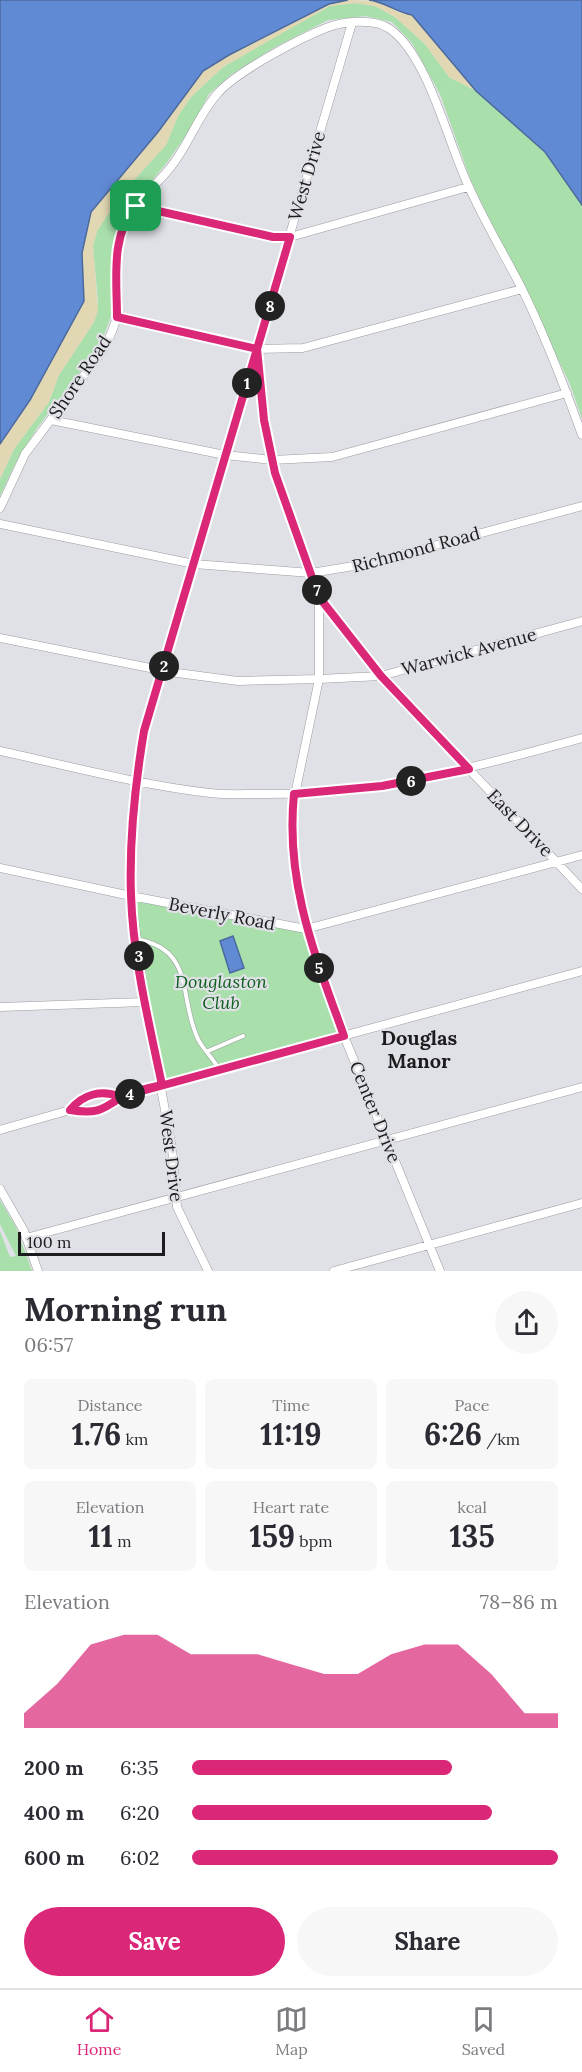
<!DOCTYPE html>
<meta charset="utf-8">
<style>
body{margin:0;font-family:Lora,serif;background:#f7f7f7;color:#2b2b33;height:100vh;display:flex;flex-direction:column;font-size:22px;white-space:nowrap}
*{box-sizing:border-box;margin:0}
p{font-size:20px;color:#7c7c81}
.icon{flex:none;width:33px;height:33px;fill:none;stroke:currentColor;stroke-width:2;stroke-linecap:round;stroke-linejoin:round}
.map{position:relative;height:1271px;overflow:hidden}
.sheet{display:flex;flex-direction:column;background:#fff;flex:1}
.sheet>*{flex:none}
.scale{position:absolute;left:18px;bottom:15px;width:147px;box-sizing:border-box;padding-left:6px;border:3px solid #1c1c1e;border-top:0;font-size:16px;line-height:21px;white-space:nowrap;color:#1c1c1e;-webkit-text-stroke:4px #e0e1e6;paint-order:stroke}
.pin{position:absolute;display:grid;place-items:center;width:51px;height:51px;color:#fff;margin:-26px;border-radius:12px;box-shadow:0 3px 9px #0006}
.km{position:absolute;width:30px;height:30px;margin:-15px;border-radius:50%;background:#222;color:#fff;font-size:16px;line-height:30px;text-align:center}
.round{display:grid;place-items:center;flex:none;width:63px;height:63px;border-radius:32px;background:#f7f7f7}
.overview{display:flex;align-items:center;justify-content:space-between;height:102px;padding:0 24px}
h1{font-size:33px;font-weight:700;line-height:45px}
.figures{display:grid;grid-template-columns:repeat(3,1fr);gap:9px;height:102px;padding:6px 24px}
.figures div{display:grid;align-content:center;border-radius:9px;background:#f7f7f7;text-align:center}
.figures b{font-size:30px;font-weight:700}
.figures small{font-size:16px;font-weight:400}
.figures p{font-size:16px}
.chart{height:168px;padding:12px 24px}
.chart p{display:flex;justify-content:space-between}
.chart svg{width:100%;height:108px;margin-top:6px;fill:#db2777;opacity:.7}
.primary-button{display:flex;gap:12px;margin-top:auto;padding:12px 24px}
.primary-button a{flex:1;height:69px;border-radius:36px;background:#db2777;color:#fff;font-size:24px;font-weight:700;line-height:69px;text-align:center}
.primary-button a+a{background:#f7f7f7;color:#2b2b33}
ul{padding:0 24px;list-style:none;font-size:20px}
li{display:grid;grid-template-columns:96px 72px 1fr;align-items:center;height:45px}
li i{height:15px;border-radius:8px;background:#db2777}
.dock{display:flex;justify-content:space-around;align-items:center;height:84px;border-top:2px solid #e1e1e2;background:#fff;font-size:16px;color:#7c7c81}
.dock a{display:grid;justify-items:center;gap:3px}
.dock .active{color:#db2777}
.map>svg:first-child{display:block}
</style>
<div class="map">
<svg width="582" height="1271" viewBox="0 0 582 1271">
<rect width="100%" height="100%" fill="#e0e1e6"/>
<!-- green -->
<path fill="#a9dfab" d="M 355,3 L 375,6 L 395,17 L 425,44 L 449,77 L 476,91 L 545,152 L 582,205 L 582,419 L 570,384 L 471,181 L 440,94 L 412,43 L 392,22 L 366,16 L 328,20 L 275,47 L 232,74 L 209,94 L 190,130 L 165,165 L 122,216 L 113,256 L 111,316 L 100,346 L 37,428 L 15,464 L 0,496 L 0,479 L 14,449 L 49,402 L 59,375 L 94,322 L 98,301 L 93,246 L 97,231 L 122,193 L 166,145 L 178,116 L 191,97 L 223,67 L 269,40 L 330,6 Z
M 132,897 L 306,931 L 344,1036 L 163,1086 L 146,1003 Z
M 0,1200 L 16,1227 L 32,1271 L 0,1271 L 0,1231 L 10,1257 L 16,1256 L 0,1224 Z"/>
<!-- sand -->
<path fill="#e1d8b3" d="M 348,0 L 379,1 L 400,13 L 412,14 L 476,91 L 449,77 L 425,44 L 395,17 L 375,6 L 355,3 L 330,6 L 223,67 L 191,97 L 178,116 L 166,145 L 122,193 L 97,231 L 93,246 L 98,311 L 94,322 L 59,375 L 49,402 L 14,449 L 0,479 L 0,444 L 30,400 L 84,301 L 82,253 L 91,212 L 158,132 L 203,71 L 229,55 L 329,4 Z"/>
<!-- water -->
<path fill="#618ad4" stroke="#4c699d" stroke-width="1.5" d="M 0,0 L 348,0 L 329,4 L 229,55 L 203,71 L 158,132 L 91,212 L 82,253 L 84,301 L 30,400 L 0,444 Z
M 369,0 L 582,0 L 582,205 L 545,152 L 476,91 L 412,15 C 396,12 385,2 369,0 Z
M 233,936 L 244,968 L 230,973 L 220,941 Z"/>
<g fill="none" stroke-linecap="round" stroke-linejoin="round">
<defs>
<path id="lane" d="M 136,939 C 196,949 178,998 198,1039 C 203,1050 214,1058 219,1070
M 208,1051 L 243,1036"/>
<path id="street" d="M 136,206 L 274,237 L 290,237 L 468,187
M 117,317 L 257,349 L 303,348 L 522,289
M 257,354 L 264,420 L 275,473 L 319,597 L 381,676 L 582,889
M 51,420 L 225,455 L 272,460 L 332,457 L 567,393
M 0,508 L 25,454 L 103,350 C 109,339 115,327 117,315 C 120,283 111,248 127,218 C 136,199 157,185 170,168 C 189,145 198,115 218,93 C 238,71 298,39 326,28 C 343,21 375,18 390,29 C 429,57 448,144 469,187 C 484,221 504,254 521,287 C 545,335 564,385 582,435
M 0,524 L 194,564 L 311,573 L 366,564 L 582,506
M 319,597 L 319,679 L 293,804 L 294,855 L 299,893 L 311,946 L 344,1036 L 440,1271
M 0,638 L 170,672 L 238,681 L 319,679 L 381,676 L 582,621
M 0,751 C 69,766 140,785 210,793 C 226,795 244,794 260,794 C 373,795 474,768 582,738
M 0,868 L 131,896 L 306,929 L 582,855
M 0,1007 L 145,1002
M 70,1110 C 83,1094 102,1090 121,1097
M 0,1130 L 70,1110 L 101,1110 L 112,1105 L 121,1097 L 148,1089 L 582,971
M 0,1189 L 24,1231 L 38,1271
M 26,1238 L 582,1087
M 208,1271 L 177,1207 L 172,1148 L 145,1002 L 131,896 L 132,833 L 144,731 L 352,23
M 334,1271 L 582,1203"/>
</defs>
<!-- lane casing -->
<use href="#lane" stroke="#9b9ca1" stroke-width="5"/>
<!-- street casing -->
<use href="#street" stroke="#9b9ca1" stroke-width="9"/>
<!-- lane -->
<use href="#lane" stroke="#fff" stroke-width="4"/>
<!-- street -->
<use href="#street" stroke="#fff" stroke-width="8"/>
</g>
<g fill="none" stroke-linecap="round" stroke-linejoin="round">
<defs>
<path id="route" d="M 136,206 C 110,236 117,280 117,317 L 257,349 L 144,731 C 135,785 129,840 131,895 C 133,958 149,1023 162,1085 C 149,1088 130,1091 120,1098 C 101,1111 95,1114 70,1110 C 83,1094 102,1089 120,1097 L 344,1036 C 315,955 285,883 294,794 L 382,786 L 469,769 L 381,676 L 319,597 L 275,473 L 264,420 L 257,349 L 290,237 L 273,237 L 136,206"/>
</defs>
<!-- route casing -->
<use href="#route" stroke="#fff" stroke-width="12"/>
<!-- route -->
<use href="#route" stroke="#db2777" stroke-width="8"/>
</g>
<g text-anchor="middle" stroke-width="4.5" stroke-linejoin="round" paint-order="stroke">
<!-- street labels -->
<g font-size="18" fill="#1c1c1e" stroke="#e0e1e6">
<text transform="translate(307 176) rotate(-74)" y="6">West Drive</text>
<text transform="translate(80 377) rotate(-56)" y="6">Shore Road</text>
<text transform="translate(416 550) rotate(-15)" y="6">Richmond Road</text>
<text transform="translate(469 652) rotate(-15)" y="6">Warwick Avenue</text>
<text transform="translate(520 823) rotate(46)" y="6">East Drive</text>
<text transform="translate(222 914) rotate(11)" y="6">Beverly Road</text>
<text transform="translate(375 1112) rotate(68)" y="6">Center Drive</text>
<text transform="translate(171 1156) rotate(83)" y="6">West Drive</text>
</g>
<!-- park labels -->
<g font-size="18" font-style="italic" fill="#105e20" stroke="#e0e1e6">
<text x="221" y="988">Douglaston<tspan x="221" dy="21">Club</tspan></text>
</g>
<!-- neighbourhood labels -->
<g font-size="20" font-weight="bold" fill="#1c1c1e" stroke="#e0e1e6">
<text x="419" y="1045">Douglas<tspan x="419" dy="23">Manor</tspan></text>
</g>
</g>
</svg>
<div class="scale">100 m</div>
<div class="pin" style="left:136px;top:206px;background:#1e9e55"><svg class="icon" aria-label="arrive" viewBox="0 0 24 24"><path d="M6 21V4h12l-3 4 3 4H6"/></svg></div>
<b class="km" style="left:247px;top:383px">1</b>
<b class="km" style="left:164px;top:666px">2</b>
<b class="km" style="left:139px;top:956px">3</b>
<b class="km" style="left:130px;top:1094px">4</b>
<b class="km" style="left:319px;top:968px">5</b>
<b class="km" style="left:411px;top:781px">6</b>
<b class="km" style="left:317px;top:590px">7</b>
<b class="km" style="left:270px;top:306px">8</b>
</div>
<section class="sheet">
<div class="overview"><div><h1>Morning run</h1><p>06:57</p></div><a class="round"><svg class="icon" aria-label="share" viewBox="0 0 24 24"><path d="M12 15V3M7 8l5-5 5 5M5 13v7h14v-7"/></svg></a></div>
<div class="figures">
<div><p>Distance</p><b>1.76<small> km</small></b></div>
<div><p>Time</p><b>11:19</b></div>
<div><p>Pace</p><b>6:26<small> /km</small></b></div>
</div>
<div class="figures">
<div><p>Elevation</p><b>11<small> m</small></b></div>
<div><p>Heart rate</p><b>159<small> bpm</small></b></div>
<div><p>kcal</p><b>135</b></div>
</div>
<div class="chart"><p><span>Elevation</span>78–86 m</p>
<svg viewBox="0 0 160 44" preserveAspectRatio="none"><path d="M0 44V38L10 26L20 10L30 6L40 6L50 14L60 14L70 14L80 18L90 22L100 22L110 14L120 10L130 10L140 22L150 38L160 38V44z"/></svg>
</div>
<ul>
<li><b>200 m</b>6:35<i style="width:71%"></i></li>
<li><b>400 m</b>6:20<i style="width:82%"></i></li>
<li><b>600 m</b>6:02<i style="width:100%"></i></li>
</ul>
<div class="primary-button"><a>Save</a><a>Share</a></div>
</section>
<nav class="dock">
<a class="active"><svg class="icon" aria-label="home" viewBox="0 0 24 24"><path d="M3 11l9-7 9 7M6 9v11h12V9"/></svg>Home</a>
<a><svg class="icon" aria-label="map" viewBox="0 0 24 24"><path d="M3 6l6-2 6 2 6-2v14l-6 2-6-2-6 2zM9 4v14M15 6v14"/></svg>Map</a>
<a><svg class="icon" aria-label="saved" viewBox="0 0 24 24"><path d="M7 4h10v16l-5-4-5 4z"/></svg>Saved</a>
</nav>
